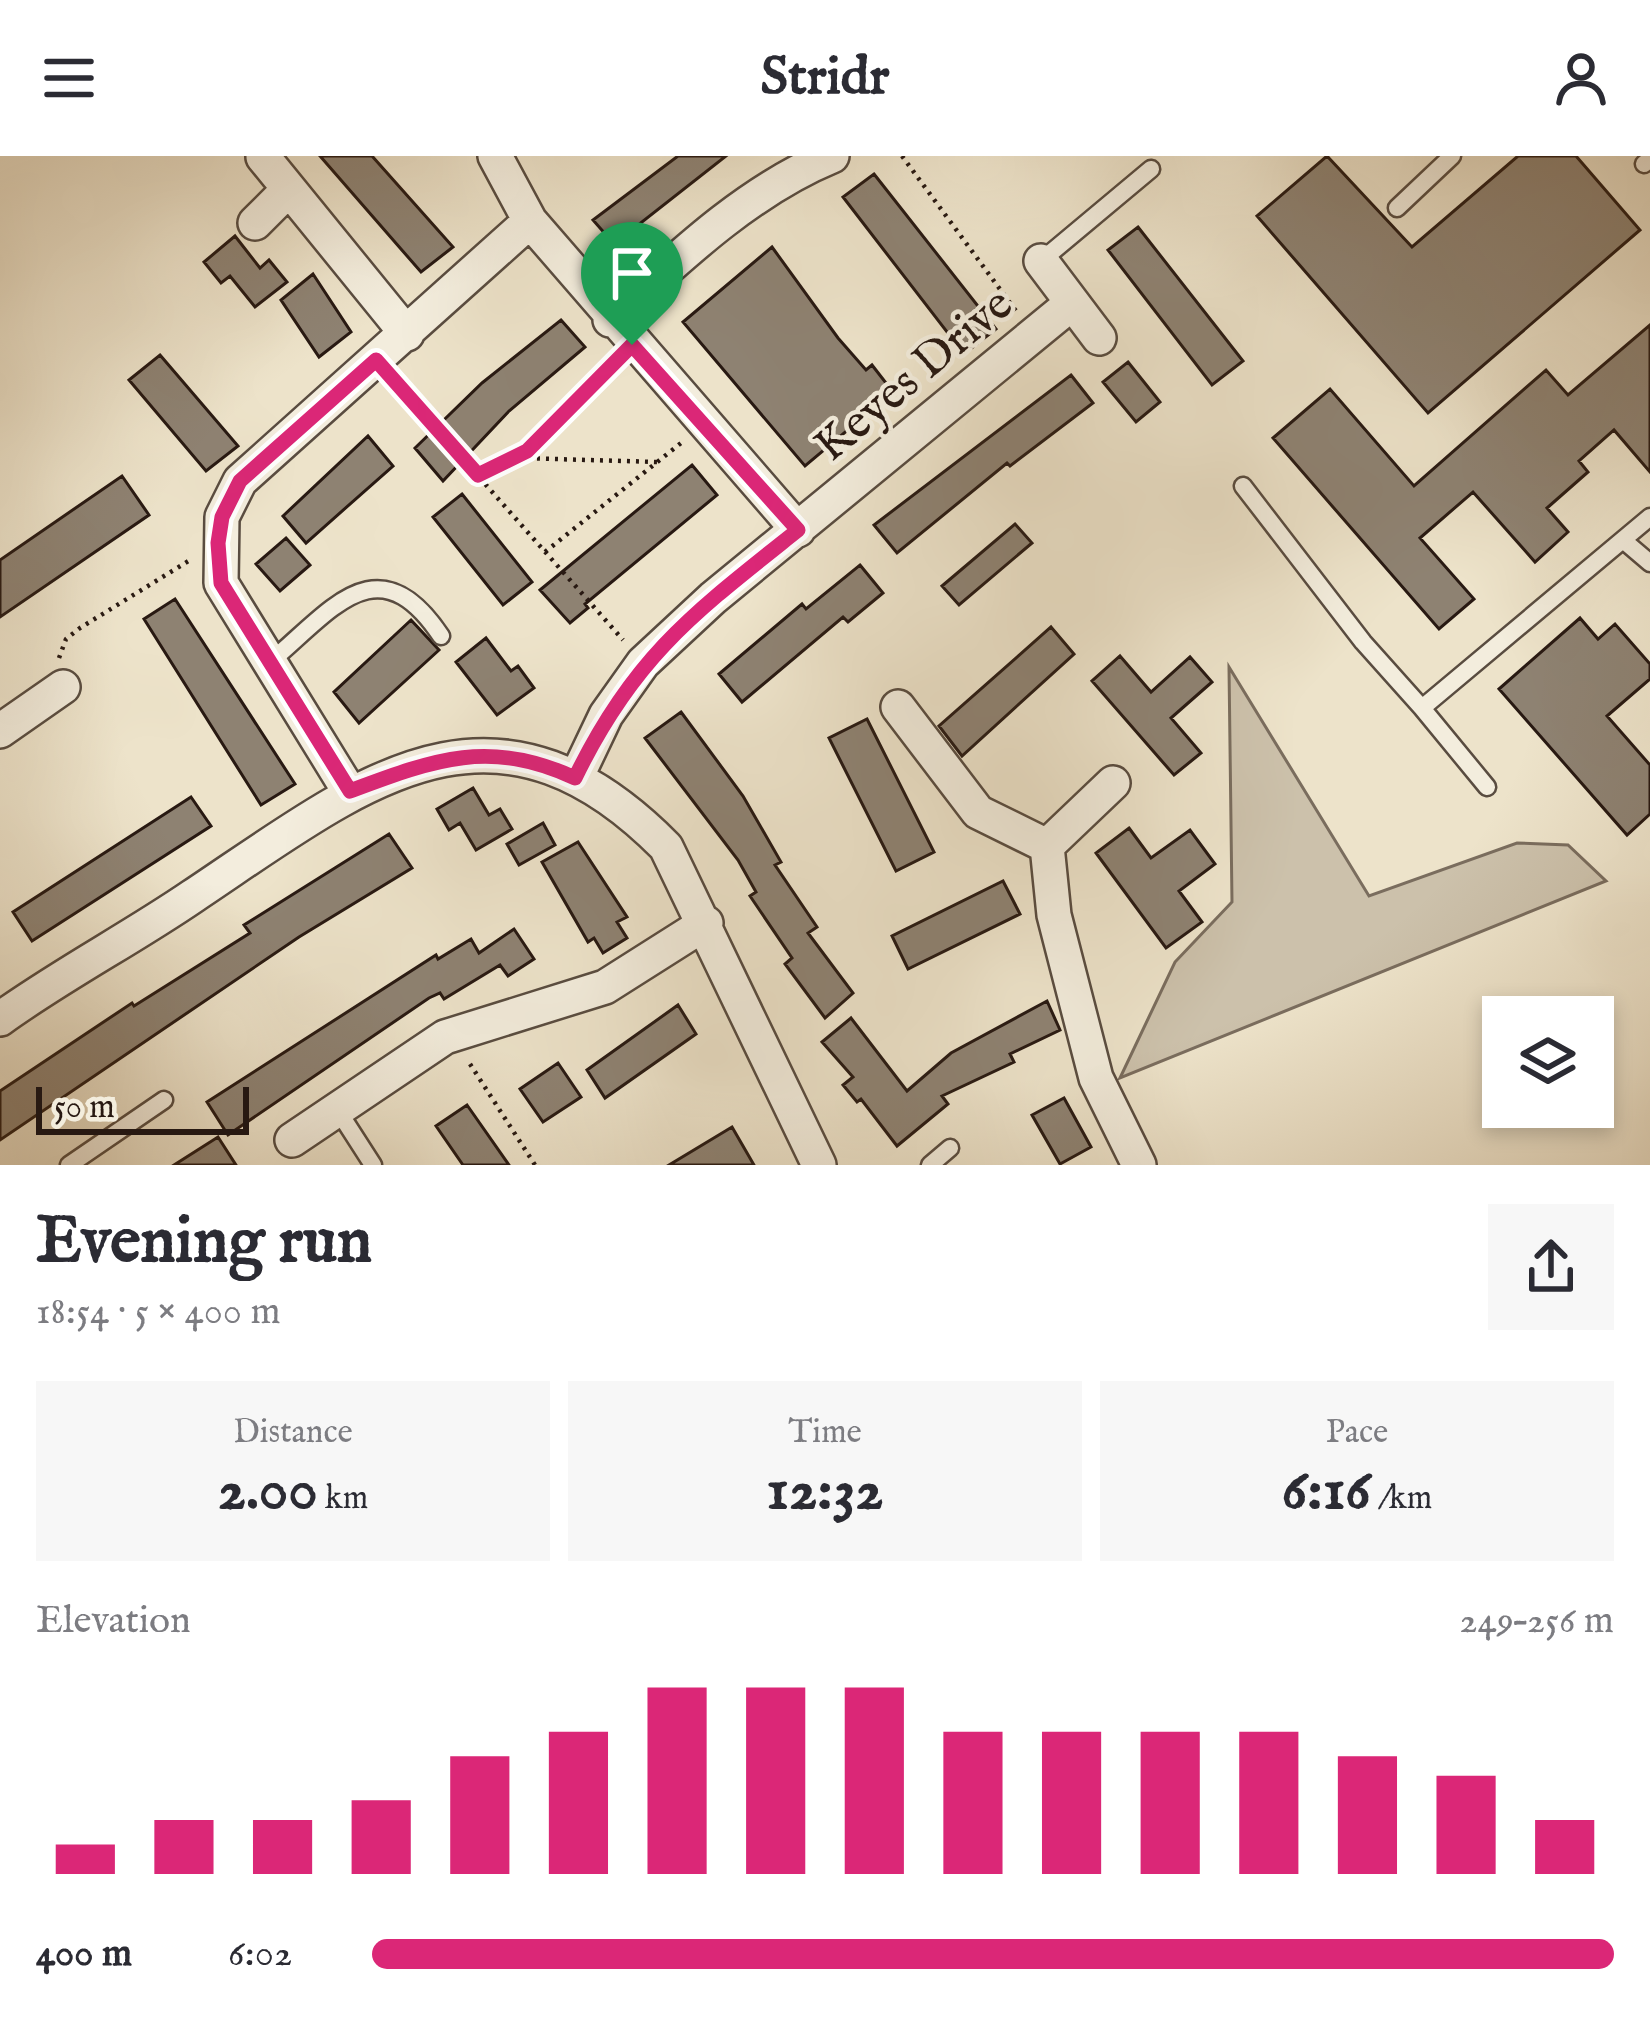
<!DOCTYPE html>
<meta charset="utf-8">
<style>
body{margin:0;font-family:"IM FELL English",serif;background:#f7f7f7;color:#2b2b33;height:100vh;display:flex;flex-direction:column;font-size:45px;white-space:nowrap}
*{box-sizing:border-box;margin:0}
p{font-size:39px;color:#7c7c81}
.icon{flex:none;width:66px;height:66px;fill:none;stroke:currentColor;stroke-width:2;stroke-linecap:round;stroke-linejoin:round}
.map{position:relative;height:1009px;overflow:hidden}
.panel{display:flex;flex-direction:column;background:#fff;flex:1}
.panel>*{flex:none}
.buttons{position:absolute;left:1482px;top:840px;display:grid;gap:24px}
.buttons a{display:grid;place-items:center;width:132px;height:132px;border-radius:0px;background:#fff;box-shadow:0 6px 18px #0003;font-size:60px}
.scale{position:absolute;left:36px;bottom:30px;width:213px;box-sizing:border-box;padding-left:12px;border:6px solid #281912;border-top:0;font-size:33px;line-height:42px;white-space:nowrap;color:#281912;-webkit-text-stroke:9px #f3eddd;paint-order:stroke}
.pin{position:absolute;display:grid;place-items:center;width:102px;height:102px;color:#fff;margin:-123px -51px;border-radius:50% 50% 50% 0;rotate:-45deg;box-shadow:0 0 12px #0007}
.pin .icon{rotate:45deg}
.round{display:grid;place-items:center;flex:none;width:126px;height:126px;border-radius:0px;background:#f7f7f7}
.overview{display:flex;align-items:center;justify-content:space-between;height:204px;padding:0 36px}
h1{font-size:66px;font-weight:700;line-height:90px}
.figures{display:grid;grid-template-columns:repeat(3,1fr);gap:18px;height:204px;padding:12px 36px}
.figures div{display:grid;align-content:center;border-radius:0px;background:#f7f7f7;text-align:center}
.figures b{font-size:60px;font-weight:700}
.figures small{font-size:33px;font-weight:400}
.figures p{font-size:33px}
.chart{height:336px;padding:24px 36px}
.chart p{display:flex;justify-content:space-between}
.chart svg{width:100%;height:216px;margin-top:12px;stroke:#db2777;stroke-width:6}
ul{padding:0 36px;list-style:none;font-size:39px}
li{display:grid;grid-template-columns:192px 144px 1fr;align-items:center;height:90px}
li i{height:30px;border-radius:15px;background:#db2777}
header{display:flex;justify-content:space-between;align-items:center;height:156px;padding:0 36px;background:#fff;font-size:54px;font-weight:700}
.map>svg:first-child{display:block}
</style>
<header><svg class="icon" aria-label="menu" viewBox="0 0 24 24"><path d="M4 6h16M4 12h16M4 18h16"/></svg>Stridr<svg class="icon" aria-label="person" viewBox="0 0 24 24"><circle cx="12" cy="8" r="4"/><path d="M4 21q1-7 8-7t8 7"/></svg></header>
<div class="map">
<svg width="1650" height="1009" viewBox="0 0 1650 1009">
<rect width="100%" height="100%" fill="#ede3ca"/>
<filter id="stains"><feTurbulence type="fractalNoise" baseFrequency=".00167" numOctaves="4"/><feColorMatrix values="0 0 0 0 .2 0 0 0 0 .09 0 0 0 0 .02 0 0 0 .5 -.17"/></filter>
<radialGradient id="worn" r=".72"><stop offset=".6" stop-color="#630" stop-opacity="0"/><stop offset="1" stop-color="#630" stop-opacity=".3"/></radialGradient>
<!-- green -->
<path fill="#ccc1ab" stroke="#7a6d5e" stroke-width="3" d="M 1229,511 L 1369,740 L 1517,687 L 1568,689 L 1606,725 L 1120,922 L 1175,806 L 1232,746 Z"/>
<!-- building -->
<path fill="#8e8272" stroke="#281912" stroke-width="3" d="M 320,0 L 372,0 L 453,91 L 421,116 Z
M 678,0 L 726,0 L 614,88 L 593,64 Z
M 1327,0 L 1412,91 L 1518,0 L 1576,0 L 1640,74 L 1428,257 L 1257,60 Z
M 874,18 L 996,173 L 964,198 L 843,41 Z
M 1138,71 L 1243,205 L 1212,229 L 1108,94 Z
M 235,80 L 260,112 L 269,104 L 287,126 L 255,151 L 230,120 L 221,127 L 204,106 Z
M 772,91 L 838,182 L 866,214 L 872,209 L 893,236 L 805,310 L 683,166 Z
M 313,118 L 351,176 L 319,201 L 281,144 Z
M 561,164 L 585,191 L 509,255 L 443,325 L 415,292 L 482,227 Z
M 1650,169 L 1650,316 L 1614,274 L 1579,305 L 1588,316 L 1547,352 L 1568,376 L 1535,406 L 1473,336 L 1420,382 L 1474,443 L 1439,473 L 1273,282 L 1330,233 L 1414,330 L 1546,214 L 1568,239 Z
M 160,199 L 238,290 L 206,315 L 129,224 Z
M 1128,206 L 1160,246 L 1136,266 L 1103,226 Z
M 1071,219 L 1093,247 L 1010,310 L 1007,307 L 897,397 L 874,369 Z
M 368,280 L 393,310 L 306,387 L 283,360 Z
M 692,309 L 717,339 L 585,448 L 588,452 L 570,467 L 540,434 Z
M 122,320 L 149,359 L 0,461 L 0,404 Z
M 462,338 L 532,426 L 503,449 L 433,361 Z
M 1015,368 L 1032,387 L 959,449 L 942,430 Z
M 286,382 L 310,409 L 280,435 L 256,408 Z
M 860,409 L 883,437 L 848,466 L 843,461 L 742,546 L 719,518 L 802,448 L 806,453 Z
M 175,443 L 295,628 L 261,649 L 144,463 Z
M 1580,462 L 1598,483 L 1615,468 L 1650,508 L 1650,523 L 1607,560 L 1650,609 L 1650,658 L 1627,679 L 1499,533 Z
M 411,464 L 439,494 L 359,567 L 334,536 Z
M 1051,471 L 1074,498 L 962,600 L 939,570 Z
M 486,482 L 511,515 L 518,510 L 534,532 L 497,559 L 456,506 Z
M 1120,500 L 1151,536 L 1190,501 L 1212,526 L 1171,562 L 1201,597 L 1174,619 L 1092,525 Z
M 681,556 L 743,640 L 781,706 L 775,709 L 817,771 L 808,777 L 853,837 L 825,862 L 785,808 L 792,802 L 750,740 L 756,736 L 738,704 L 645,582 Z
M 867,563 L 934,696 L 896,715 L 829,582 Z
M 473,632 L 489,659 L 500,653 L 512,673 L 476,694 L 460,667 L 449,674 L 437,653 Z
M 191,641 L 211,670 L 32,785 L 13,756 Z
M 543,667 L 555,689 L 519,709 L 507,688 Z
M 1129,672 L 1151,702 L 1190,674 L 1215,708 L 1179,735 L 1202,766 L 1166,792 L 1096,697 Z
M 389,678 L 412,712 L 299,781 L 0,984 L 0,935 L 132,847 L 134,850 L 250,777 L 244,769 Z
M 578,686 L 627,761 L 617,766 L 627,782 L 603,797 L 594,782 L 588,786 L 542,706 Z
M 1003,725 L 1020,758 L 908,813 L 892,780 Z
M 514,773 L 534,803 L 508,820 L 500,809 L 444,843 L 440,837 L 429,842 L 228,979 L 207,946 L 436,799 L 438,803 L 471,783 L 479,797 Z
M 1047,845 L 1060,874 L 1010,898 L 1014,906 L 942,940 L 948,948 L 897,990 L 861,943 L 857,946 L 843,929 L 853,921 L 822,886 L 851,862 L 907,935 L 951,897 Z
M 678,849 L 696,878 L 605,942 L 587,914 Z
M 558,907 L 581,941 L 543,966 L 520,933 Z
M 1064,942 L 1091,991 L 1060,1008 L 1032,959 Z
M 467,949 L 509,1009 L 463,1009 L 436,970 Z
M 732,971 L 754,1009 L 669,1009 Z
M 218,981 L 236,1009 L 174,1009 Z"/>
<g fill="none" stroke-linecap="round" stroke-linejoin="round">
<defs>
<path id="lane" d="M 1644,8 L 1650,3
M 1397,52 L 1452,0
M 1041,105 L 1151,13
M 1243,330 L 1363,486 L 1422,552 L 1650,361
M 1623,384 L 1650,407
M 270,506 C 332,454 378,386 441,480
M 1422,552 L 1487,631
M 337,953 L 373,1009
M 69,1009 L 164,944
M 930,1009 L 950,992"/>
<path id="street" d="M 495,0 L 530,65 L 798,374
M 263,1 L 407,178
M 255,67 L 286,36
M 1041,105 L 1099,182
M 610,164 C 677,103 747,35 832,0
M 898,551 L 978,656 L 1047,690 L 1113,627
M 0,575 L 63,531
M 576,622 L 606,559 L 643,507 L 713,442 L 1071,148
M 349,635 L 221,427 L 222,361 L 240,325 L 530,65
M 1047,690 L 1054,759 L 1096,922 L 1139,1009
M 0,863 C 61,819 130,783 193,740 C 358,630 491,514 666,691 L 819,1009
M 292,984 L 445,881 L 605,831 L 706,767"/>
</defs>
<!-- lane casing -->
<use href="#lane" stroke="#594c40" stroke-width="21"/>
<!-- street casing -->
<use href="#street" stroke="#594c40" stroke-width="38"/>
<!-- path -->
<path stroke="#281912" stroke-width="4.5" stroke-dasharray="3 6" stroke-linecap="butt" d="M 902,0 L 1016,155
M 396,227 L 623,484
M 519,302 L 658,306
M 478,319 L 527,295 L 615,206
M 545,396 L 681,287
M 59,502 L 66,483 L 80,472 L 190,404
M 470,908 L 535,1009"/>
<!-- lane -->
<use href="#lane" stroke="#f3eddd" stroke-width="16"/>
<!-- street -->
<use href="#street" stroke="#f3eddd" stroke-width="33"/>
</g>
<g fill="none" stroke-linecap="round" stroke-linejoin="round">
<defs>
<path id="route" d="M 632,189 L 798,374 C 695,456 634,500 575,622 C 489,582 433,604 350,635 L 221,427 L 218,387 L 222,361 L 240,325 L 376,204 L 478,319 L 527,295 Z"/>
</defs>
<!-- route casing -->
<use href="#route" stroke="#fff" stroke-width="24"/>
<!-- route -->
<use href="#route" stroke="#db2777" stroke-width="15"/>
</g>
<g text-anchor="middle" stroke-width="9" stroke-linejoin="round" paint-order="stroke">
<!-- street labels -->
<g font-size="48" fill="#281912" stroke="#f3eddd">
<text transform="translate(912 217) rotate(-40)" y="17">Keyes Drive</text>
</g>
</g>
<rect width="100%" height="100%" filter="url(#stains)"/>
<rect width="100%" height="100%" fill="url(#worn)"/>
</svg>
<div class="buttons">
<a><svg class="icon" aria-label="layers" viewBox="0 0 24 24"><path d="M12 4l9 5-9 5-9-5zM3 14l9 5 9-5"/></svg></a>
</div>
<div class="scale">50 m</div>
<div class="pin" style="left:632px;top:189px;background:#1e9e55"><svg class="icon" aria-label="arrive" viewBox="0 0 24 24"><path d="M6 21V4h12l-3 4 3 4H6"/></svg></div>
</div>
<section class="panel">
<div class="overview"><div><h1>Evening run</h1><p>18:54 · 5 × 400 m</p></div><a class="round"><svg class="icon" aria-label="share" viewBox="0 0 24 24"><path d="M12 15V3M7 8l5-5 5 5M5 13v7h14v-7"/></svg></a></div>
<div class="figures">
<div><p>Distance</p><b>2.00<small> km</small></b></div>
<div><p>Time</p><b>12:32</b></div>
<div><p>Pace</p><b>6:16<small> /km</small></b></div>
</div>
<div class="chart"><p><span>Elevation</span>249–256 m</p>
<svg viewBox="0 0 160 44" preserveAspectRatio="none"><path d="M5 44V38M15 44V33M25 44V33M35 44V29M45 44V20M55 44V15M65 44V6M75 44V6M85 44V6M95 44V15M105 44V15M115 44V15M125 44V15M135 44V20M145 44V24M155 44V33"/></svg>
</div>
<ul>
<li><b>400 m</b>6:02<i style="width:100%"></i></li>
</ul>
</section>
